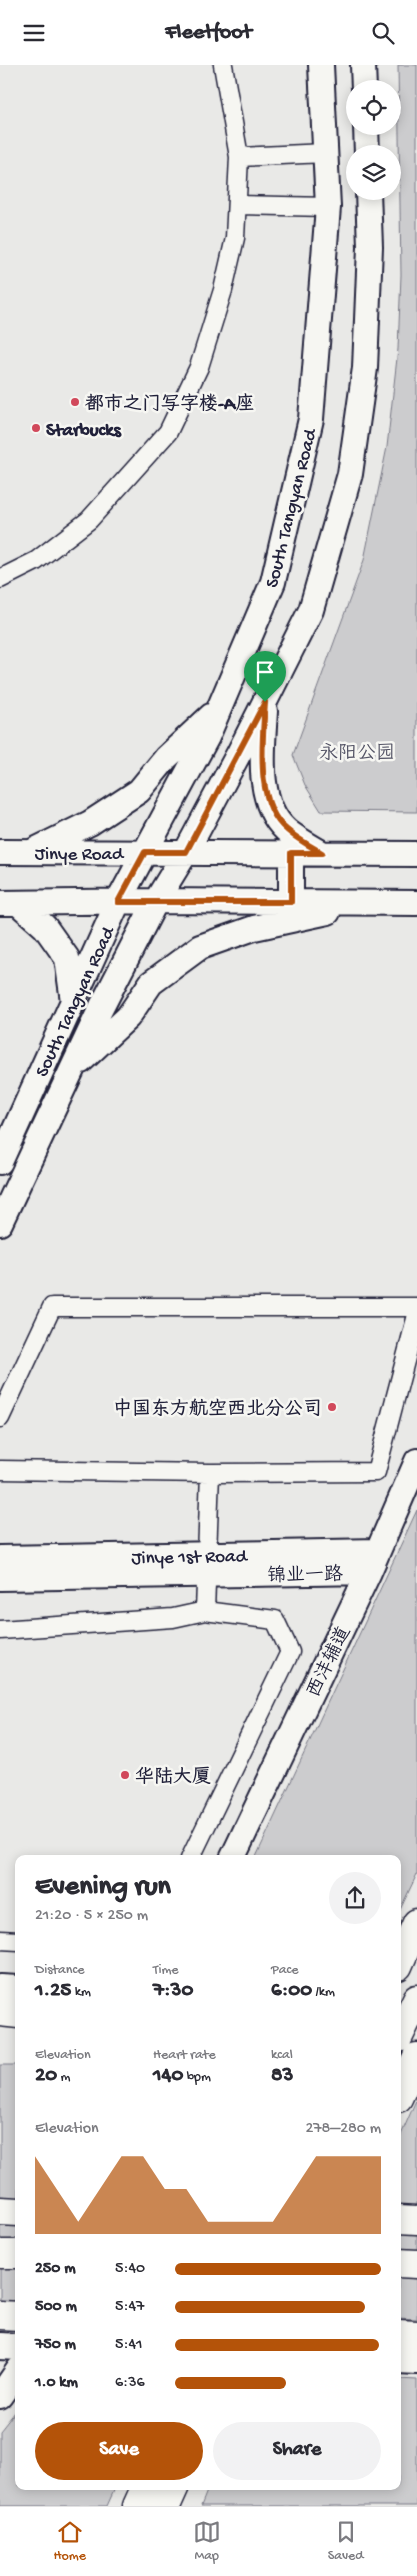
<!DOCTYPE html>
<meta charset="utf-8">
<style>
body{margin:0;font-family:"Gochi Hand","LXGW WenKai TC",sans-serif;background:#f2f2f3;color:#2b2b33;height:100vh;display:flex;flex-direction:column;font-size:19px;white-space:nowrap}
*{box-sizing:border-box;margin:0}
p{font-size:16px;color:#7c7c81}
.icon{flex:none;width:28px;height:28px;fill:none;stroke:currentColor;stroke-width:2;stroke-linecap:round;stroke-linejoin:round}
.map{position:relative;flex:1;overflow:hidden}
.details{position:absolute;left:15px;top:1790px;width:386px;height:635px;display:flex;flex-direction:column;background:#fff;border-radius:10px;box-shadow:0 2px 12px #0003}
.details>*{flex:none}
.tools{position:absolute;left:346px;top:15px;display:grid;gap:10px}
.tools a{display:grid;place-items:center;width:55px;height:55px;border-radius:50%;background:#fff;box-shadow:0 2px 12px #0003;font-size:25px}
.pin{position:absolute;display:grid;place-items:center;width:42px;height:42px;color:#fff;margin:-51px -21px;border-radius:50% 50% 50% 0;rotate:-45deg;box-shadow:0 0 5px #0007}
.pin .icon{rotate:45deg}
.round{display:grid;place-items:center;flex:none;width:52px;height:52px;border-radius:26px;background:#f2f2f3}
.headline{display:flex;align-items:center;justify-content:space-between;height:85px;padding:0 20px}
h1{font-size:28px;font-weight:700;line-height:38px}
.figures{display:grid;grid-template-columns:repeat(3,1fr);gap:8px;height:85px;padding:5px 20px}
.figures div{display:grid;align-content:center}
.figures b{font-size:21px;font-weight:700}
.figures small{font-size:14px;font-weight:400}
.figures p{font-size:14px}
.chart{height:140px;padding:10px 20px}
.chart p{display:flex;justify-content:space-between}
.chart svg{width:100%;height:90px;margin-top:5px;fill:#b45309;opacity:.7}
.primary-button{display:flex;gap:10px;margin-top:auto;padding:10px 20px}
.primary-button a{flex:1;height:58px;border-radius:30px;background:#b45309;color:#fff;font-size:20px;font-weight:700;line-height:58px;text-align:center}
.primary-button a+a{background:#f2f2f3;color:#2b2b33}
ul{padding:0 20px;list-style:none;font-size:16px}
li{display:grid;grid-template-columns:80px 60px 1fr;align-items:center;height:38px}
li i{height:12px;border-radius:6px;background:#b45309}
header{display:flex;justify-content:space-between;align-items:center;height:65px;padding:0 20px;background:#fff;font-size:22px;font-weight:700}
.tabs{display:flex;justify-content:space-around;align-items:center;height:70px;border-top:1px solid #e1e1e2;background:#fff;font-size:14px;color:#7c7c81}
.tabs a{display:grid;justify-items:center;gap:2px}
.tabs .on{color:#b45309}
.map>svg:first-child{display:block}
</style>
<header><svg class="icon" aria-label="menu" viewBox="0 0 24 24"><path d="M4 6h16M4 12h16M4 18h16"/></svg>Fleetfoot<svg class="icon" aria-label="search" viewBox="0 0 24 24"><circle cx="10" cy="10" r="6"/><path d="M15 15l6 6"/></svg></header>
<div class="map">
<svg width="417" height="2441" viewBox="0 0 417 2441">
<rect width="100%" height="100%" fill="#e9e9e7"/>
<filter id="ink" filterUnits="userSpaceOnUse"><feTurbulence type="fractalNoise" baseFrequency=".02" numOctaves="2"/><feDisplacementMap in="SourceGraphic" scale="10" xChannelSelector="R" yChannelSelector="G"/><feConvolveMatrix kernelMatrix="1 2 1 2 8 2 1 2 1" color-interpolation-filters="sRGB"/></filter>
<g filter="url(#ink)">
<!-- green -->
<path fill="#ccccce" stroke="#777784" d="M 398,0 L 417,0 L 417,747 L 321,746 L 305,720 L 293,690 L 364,495 L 387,382 L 398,284 L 401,210 Z
M 417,1445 L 417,1809 L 398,1849 L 398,1794 L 255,1794 Z
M 0,2000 L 19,2000 L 19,2239 L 0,2238 Z
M 417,2033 L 417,2254 L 398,2253 L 398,2077 Z
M 398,2314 L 417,2315 L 417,2441 L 201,2441 L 209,2421 L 398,2421 Z
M 19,2342 L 19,2421 L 116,2421 L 107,2441 L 0,2441 L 0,2366 Z"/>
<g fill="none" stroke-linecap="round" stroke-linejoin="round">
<defs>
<path id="street" d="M 239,92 L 326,88
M 237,140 L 328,142
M 0,514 L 36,496 L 89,455 L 168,367 L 199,302 L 223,225 L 235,173 L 239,92 L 223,0
M 0,1353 L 52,1242 L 417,1242
M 0,1405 L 210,1408 L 376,1407 L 417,1250
M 205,1546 L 210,1408
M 0,1565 L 173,1553 L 205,1546 L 275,1555 L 290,1587 L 190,1794
M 0,1875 L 19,1876"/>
<path id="secondary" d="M 363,0 L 364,24
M 366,61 L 367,89
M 265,646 C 263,683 255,737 286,765 C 296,774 310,781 322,788
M 35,785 L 90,758 L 139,726 L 166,693 L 211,651
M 0,787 L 417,789
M 291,788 L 291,837
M 0,838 L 156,836 L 417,838
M 18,838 L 45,862 L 67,893 L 73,936
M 81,996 L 128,952 L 151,918 L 200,882 L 254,863 L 328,847
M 0,1097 L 118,837 L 207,672 L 273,517 L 311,354 L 328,142 L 321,0
M 0,1158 L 100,945 L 156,836 L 186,787 L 239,688 L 311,545 L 350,409 L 365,303 L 370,182 L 368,126
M 0,1493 L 378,1486
M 0,1513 L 369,1507
M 232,1794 L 369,1507 L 417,1396
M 0,2331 L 19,2304"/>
<path id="primary" d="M 0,1923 L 19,1924
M 0,2281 L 19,2282
M 398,2295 L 417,2296"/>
<path id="highway" d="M 398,1901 L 417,1858
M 0,1947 L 19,1949
M 398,1973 L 417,1934
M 398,2033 L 417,1992
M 0,2146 L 19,2147
M 398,2154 L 417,2155
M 0,2189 L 19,2189
M 398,2198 L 417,2199
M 0,2250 L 19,2251
M 398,2269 L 417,2270
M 137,2441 L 146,2421
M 166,2441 L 175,2421"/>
</defs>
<!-- street casing -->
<use href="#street" stroke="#22223b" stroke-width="21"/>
<!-- secondary casing -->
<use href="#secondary" stroke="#22223b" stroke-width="28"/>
<!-- primary casing -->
<use href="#primary" stroke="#22223b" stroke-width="30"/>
<!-- highway casing -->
<use href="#highway" stroke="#22223b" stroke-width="31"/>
<!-- street -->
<use href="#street" stroke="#f6f6f2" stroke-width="18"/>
<!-- secondary -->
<use href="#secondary" stroke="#f6f6f2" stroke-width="24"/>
<!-- primary -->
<use href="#primary" stroke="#f6f6f2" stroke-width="26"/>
<!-- highway -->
<use href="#highway" stroke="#f6f6f2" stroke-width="28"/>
</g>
</g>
<g fill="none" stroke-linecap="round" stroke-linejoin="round" filter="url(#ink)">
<defs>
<path id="route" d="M 265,637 C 263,675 254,738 287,765 C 297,774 310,781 322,788 L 291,788 L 291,837 L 118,837 L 145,787 L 186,787 Z"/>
</defs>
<!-- route casing -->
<use href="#route" stroke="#fff" stroke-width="10"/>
<!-- route -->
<use href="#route" stroke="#b45309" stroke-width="6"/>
</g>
<!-- markers -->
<g fill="#d1495b" stroke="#f6f6f2" stroke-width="2">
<circle cx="75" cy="337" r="5"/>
<circle cx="36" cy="363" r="5"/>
<circle cx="332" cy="1342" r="5"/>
<circle cx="125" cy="1710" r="5"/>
</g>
<g text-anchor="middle" stroke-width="5" stroke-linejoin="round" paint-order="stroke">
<!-- poi labels -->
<g font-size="19" font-weight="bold" fill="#22223b" stroke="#f6f6f2" text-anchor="start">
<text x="85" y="344">都市之门写字楼-A座</text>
<text x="46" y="370">Starbucks</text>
<text x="322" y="1349" text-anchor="end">中国东方航空西北分公司</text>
<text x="135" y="1717">华陆大厦</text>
</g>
<!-- street labels -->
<g font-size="19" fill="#22223b" stroke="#f6f6f2">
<text transform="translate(289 443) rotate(-76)" y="7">South Tangyan Road</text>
<text x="79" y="794">Jinye Road</text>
<text transform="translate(73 936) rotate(-65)" y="7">South Tangyan Road</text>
<text transform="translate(189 1490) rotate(-1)" y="7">Jinye 1st Road</text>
<text transform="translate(305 1508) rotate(-1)" y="7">锦业一路</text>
<text transform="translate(327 1596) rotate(-64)" y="7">西沣辅道</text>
</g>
<!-- park labels -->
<g font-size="19" fill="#555567" stroke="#f6f6f2">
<text x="357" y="693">永阳公园</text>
</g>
</g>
</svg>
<div class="tools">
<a><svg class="icon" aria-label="locate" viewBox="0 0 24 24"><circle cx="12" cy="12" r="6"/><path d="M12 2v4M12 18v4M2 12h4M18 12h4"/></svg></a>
<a><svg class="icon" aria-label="layers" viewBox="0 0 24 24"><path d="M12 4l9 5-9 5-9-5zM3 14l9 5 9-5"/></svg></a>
</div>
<div class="pin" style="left:265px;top:637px;background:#1e9e55"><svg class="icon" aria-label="arrive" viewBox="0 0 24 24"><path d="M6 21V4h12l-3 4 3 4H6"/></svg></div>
<section class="details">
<div class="headline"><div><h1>Evening run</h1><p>21:20 · 5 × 250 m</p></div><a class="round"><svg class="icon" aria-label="share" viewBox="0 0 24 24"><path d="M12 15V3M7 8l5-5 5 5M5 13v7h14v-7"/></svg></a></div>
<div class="figures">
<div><p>Distance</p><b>1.25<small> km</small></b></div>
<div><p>Time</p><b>7:30</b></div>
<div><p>Pace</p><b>6:00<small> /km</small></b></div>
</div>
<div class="figures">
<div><p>Elevation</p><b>20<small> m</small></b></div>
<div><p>Heart rate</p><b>140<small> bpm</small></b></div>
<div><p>kcal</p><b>83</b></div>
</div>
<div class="chart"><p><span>Elevation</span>278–280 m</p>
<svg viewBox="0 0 160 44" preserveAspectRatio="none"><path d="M0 44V6L10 22L20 38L30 22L40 6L50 6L60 22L70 22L80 38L90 38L100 38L110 38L120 22L130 6L140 6L150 6L160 6V44z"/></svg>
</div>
<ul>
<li><b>250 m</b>5:40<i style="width:100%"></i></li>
<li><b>500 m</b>5:47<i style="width:92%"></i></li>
<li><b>750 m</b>5:41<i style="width:99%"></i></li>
<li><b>1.0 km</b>6:36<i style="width:54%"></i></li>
</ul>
<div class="primary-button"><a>Save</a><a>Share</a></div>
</section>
</div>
<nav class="tabs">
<a class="on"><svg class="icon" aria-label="home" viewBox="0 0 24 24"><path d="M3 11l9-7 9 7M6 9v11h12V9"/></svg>Home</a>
<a><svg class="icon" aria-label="map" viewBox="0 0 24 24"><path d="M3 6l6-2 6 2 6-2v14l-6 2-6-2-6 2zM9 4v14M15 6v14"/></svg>Map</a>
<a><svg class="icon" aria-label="saved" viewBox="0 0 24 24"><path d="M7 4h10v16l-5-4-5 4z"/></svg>Saved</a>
</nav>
